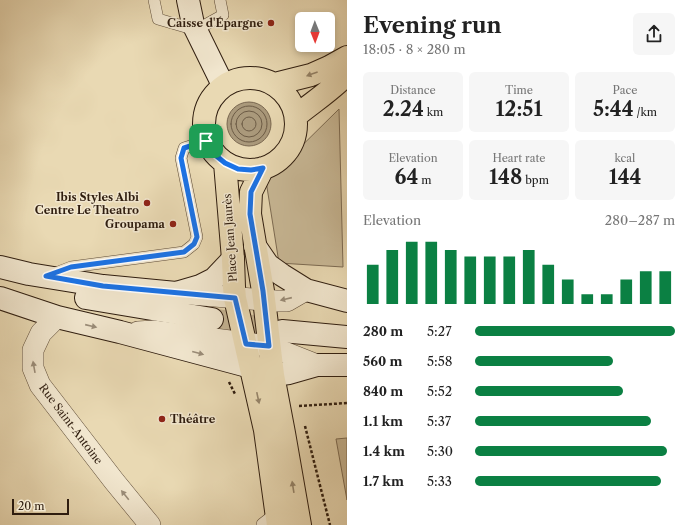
<!DOCTYPE html>
<meta charset="utf-8">
<style>
body{margin:0;font-family:"Libre Caslon Text",serif;background:#f6f6f6;color:#222;height:100vh;display:flex;flex-direction:column;font-size:15px;white-space:nowrap}
*{box-sizing:border-box;margin:0}
p{font-size:13px;color:#767676}
.icon{flex:none;width:22px;height:22px;fill:none;stroke:currentColor;stroke-width:2;stroke-linecap:round;stroke-linejoin:round}
.map{position:relative;flex:1;overflow:hidden}
.drawer{display:flex;flex-direction:column;background:#fff;width:344px}
.drawer>*{flex:none}
.needle{width:26px;rotate:179deg}
.tools{position:absolute;left:295px;top:12px;display:grid;gap:8px}
.tools a{display:grid;place-items:center;width:40px;height:40px;border-radius:6px;background:#fff;box-shadow:0 2px 6px #0003;font-size:20px}
.scale{position:absolute;left:12px;bottom:10px;width:57px;box-sizing:border-box;padding-left:4px;border:2px solid #2f1d0f;border-top:0;font-size:11px;line-height:14px;white-space:nowrap;color:#2f1d0f;-webkit-text-stroke:3px #f1e6ce;paint-order:stroke}
.pin{position:absolute;display:grid;place-items:center;width:34px;height:34px;color:#fff;margin:-17px;border-radius:8px;box-shadow:0 2px 6px #0006}
.round{display:grid;place-items:center;flex:none;width:42px;height:42px;border-radius:6px;background:#f6f6f6}
.summary{display:flex;align-items:center;justify-content:space-between;height:68px;padding:0 16px}
h1{font-size:22px;font-weight:700;line-height:30px}
.stats{display:grid;grid-template-columns:repeat(3,1fr);gap:6px;height:68px;padding:4px 16px}
.stats div{display:grid;align-content:center;border-radius:6px;background:#f6f6f6;text-align:center}
.stats b{font-size:20px;font-weight:700}
.stats small{font-size:11px;font-weight:400}
.stats p{font-size:11px}
.chart{height:112px;padding:8px 16px}
.chart p{display:flex;justify-content:space-between}
.chart svg{width:100%;height:72px;margin-top:4px;stroke:#0b8043;stroke-width:6}
ul{padding:0 16px;list-style:none;font-size:13px}
li{display:grid;grid-template-columns:64px 48px 1fr;align-items:center;height:30px}
li i{height:10px;border-radius:5px;background:#0b8043}
main{display:flex;flex:1;min-height:0}
.map>svg:first-child{display:block}
</style>
<main>
<div class="map">
<svg width="347" height="525" viewBox="0 0 347 525">
<rect width="100%" height="100%" fill="#e9d9b3"/>
<filter id="stains"><feTurbulence type="fractalNoise" baseFrequency=".005" numOctaves="4"/><feColorMatrix values="0 0 0 0 .2 0 0 0 0 .09 0 0 0 0 .02 0 0 0 .5 -.17"/></filter>
<radialGradient id="worn" r=".72"><stop offset=".6" stop-color="#630" stop-opacity="0"/><stop offset="1" stop-color="#630" stop-opacity=".3"/></radialGradient>
<!-- green -->
<path fill="#c9b997" stroke="#7c6b53" d="M 339,109 L 343,267 L 279,263 L 266,181 Z
M 347,438 L 347,500 L 336,439 Z"/>
<!-- water -->
<path fill="#aa997b" stroke="#796750" d="M227 124a22 22 0 1 1 44 0a22 22 0 1 1-44 0Z"/>
<g fill="none" stroke-linecap="round" stroke-linejoin="round">
<!-- shore -->
<path stroke="#6c5b45" stroke-width="1" d="M231 124a18 18 0 1 1 36 0a18 18 0 1 1-36 0Z
M236 124a13 13 0 1 1 26 0a13 13 0 1 1-26 0Z
M242 124a7 7 0 1 1 14 0a7 7 0 1 1-14 0Z"/>
<!-- secondary-tunnel -->
<path stroke="#c4b392" stroke-width="22" stroke-dasharray="22 11" stroke-linecap="butt" d="M 212,319 L 282,331"/>
<defs>
<path id="service" d="M 154,0 L 158,19 L 196,30 L 223,15 L 220,0
M 53,274 L 71,267 L 184,252 L 194,244 L 197,237 L 181,158 L 184,148 L 206,141
M 262,525 L 262,524 L 276,513"/>
<path id="minor" d="M 178,293 L 276,301 L 287,301 L 306,290
M 57,317 L 41,333 L 33,350 L 33,368 L 40,385 L 114,481 L 150,525
M 138,332 L 153,331 L 269,346 L 317,365"/>
<path id="secondary" d="M 188,0 L 193,24 L 223,85
M 255,246 L 268,265 L 282,275 L 306,290 L 347,301
M 0,267 L 29,274 L 103,286 L 176,293 L 200,286 L 214,279 L 233,259
M 0,298 L 57,317 L 120,332 L 251,367
M 86,298 L 212,319
M 282,331 L 347,337
M 273,375 L 289,373 L 317,365 L 347,365"/>
<path id="primary" d="M204 124a46 46 0 1 1 92 0a46 46 0 1 1-92 0Z
M 275,84 L 311,75 L 329,67 L 347,57
M 296,116 C 313,102 332,90 347,74
M 225,163 L 233,259 L 234,287 L 235,298 L 265,430 L 278,525
M 263,168 L 251,192 L 250,214 L 263,291 L 273,375 L 284,433 L 300,525"/>
</defs>
<!-- service casing -->
<use href="#service" stroke="#5e4c38" stroke-width="12"/>
<!-- minor casing -->
<use href="#minor" stroke="#5e4c38" stroke-width="22"/>
<!-- secondary casing -->
<use href="#secondary" stroke="#2f1d0f" stroke-width="24"/>
<!-- primary casing -->
<use href="#primary" stroke="#2f1d0f" stroke-width="24"/>
<!-- path -->
<path stroke="#2f1d0f" stroke-width="2.5" stroke-dasharray="3 2" stroke-linecap="butt" d="M 229,382 L 235,394
M 299,406 L 347,403
M 305,426 L 330,525"/>
<!-- service -->
<use href="#service" stroke="#f1e6ce" stroke-width="11"/>
<!-- minor -->
<use href="#minor" stroke="#f1e6ce" stroke-width="21"/>
<!-- secondary -->
<use href="#secondary" stroke="#f1e6ce" stroke-width="22"/>
<!-- primary -->
<use href="#primary" stroke="#e9d9b3" stroke-width="22"/>
</g>
<!-- one-way arrows -->
<defs><path id="oneway-solid" d="M-6-.8H1V-3.2L6.5 0L1 3.2V.8H-6Z"/></defs>
<g fill="#958469">
<use href="#oneway-solid" transform="translate(312 74) rotate(160)"/>
<use href="#oneway-solid" transform="translate(258 398) rotate(78)"/>
<use href="#oneway-solid" transform="translate(293 487) rotate(-99)"/>
</g>
<g fill="#9a8c78">
<use href="#oneway-solid" transform="translate(286 299) rotate(167)"/>
<use href="#oneway-solid" transform="translate(91 326) rotate(13)"/>
<use href="#oneway-solid" transform="translate(198 353) rotate(15)"/>
<use href="#oneway-solid" transform="translate(34 367) rotate(-100)"/>
<use href="#oneway-solid" transform="translate(125 495) rotate(-129)"/>
</g>
<g fill="none" stroke-linecap="round" stroke-linejoin="round">
<defs>
<path id="route" d="M 206,141 L 214,154 L 225,163 L 238,169 L 251,170 L 263,168 L 251,192 L 250,214 L 263,291 L 269,346 L 246,344 L 235,298 L 103,286 L 46,276 L 71,267 L 184,252 L 194,244 L 197,237 L 181,158 L 184,148 Z"/>
</defs>
<!-- route casing -->
<use href="#route" stroke="#fff" stroke-width="8"/>
<!-- route -->
<use href="#route" stroke="#1a73e8" stroke-width="5"/>
</g>
<!-- markers -->
<g fill="#8f2418" stroke="#f1e6ce" stroke-width="1.5">
<circle cx="271" cy="23" r="4"/>
<circle cx="147" cy="203" r="4"/>
<circle cx="173" cy="224" r="4"/>
<circle cx="162" cy="419" r="4"/>
</g>
<g text-anchor="middle" stroke-width="3" stroke-linejoin="round" paint-order="stroke">
<!-- poi labels -->
<g font-size="11" font-weight="bold" fill="#2f1d0f" stroke="#f1e6ce" text-anchor="end">
<text x="263" y="27">Caisse d'Épargne</text>
<text x="139" y="201">Ibis Styles Albi<tspan x="139" dy="13">Centre Le Theatro</tspan></text>
<text x="165" y="228">Groupama</text>
<text x="170" y="423" text-anchor="start">Théâtre</text>
</g>
<!-- street labels -->
<g font-size="11" fill="#2f1d0f" stroke="#f1e6ce">
<text transform="translate(230 238) rotate(-94)" y="4">Place Jean Jaurès</text>
<text transform="translate(71 424) rotate(53)" y="4">Rue Saint-Antoine</text>
</g>
</g>
<rect width="100%" height="100%" filter="url(#stains)"/>
<rect width="100%" height="100%" fill="url(#worn)"/>
</svg>
<div class="tools">
<a><svg class="needle" viewBox="-14 -14 28 28"><path d="M0-13l5 13h-10z" fill="#e53935"/><path d="M0 13l5-13h-10z" fill="#767676"/></svg></a>
</div>
<div class="scale">20 m</div>
<div class="pin" style="left:206px;top:141px;background:#1e9e55"><svg class="icon" aria-label="arrive" viewBox="0 0 24 24"><path d="M6 21V4h12l-3 4 3 4H6"/></svg></div>
</div>
<section class="drawer">
<div class="summary"><div><h1>Evening run</h1><p>18:05 · 8 × 280 m</p></div><a class="round"><svg class="icon" aria-label="share" viewBox="0 0 24 24"><path d="M12 15V3M7 8l5-5 5 5M5 13v7h14v-7"/></svg></a></div>
<div class="stats">
<div><p>Distance</p><b>2.24<small> km</small></b></div>
<div><p>Time</p><b>12:51</b></div>
<div><p>Pace</p><b>5:44<small> /km</small></b></div>
</div>
<div class="stats">
<div><p>Elevation</p><b>64<small> m</small></b></div>
<div><p>Heart rate</p><b>148<small> bpm</small></b></div>
<div><p>kcal</p><b>144</b></div>
</div>
<div class="chart"><p><span>Elevation</span>280–287 m</p>
<svg viewBox="0 0 160 44" preserveAspectRatio="none"><path d="M5 44V20M15 44V11M25 44V6M35 44V6M45 44V11M55 44V15M65 44V15M75 44V15M85 44V11M95 44V20M105 44V29M115 44V38M125 44V38M135 44V29M145 44V24M155 44V24"/></svg>
</div>
<ul>
<li><b>280 m</b>5:27<i style="width:100%"></i></li>
<li><b>560 m</b>5:58<i style="width:69%"></i></li>
<li><b>840 m</b>5:52<i style="width:74%"></i></li>
<li><b>1.1 km</b>5:37<i style="width:88%"></i></li>
<li><b>1.4 km</b>5:30<i style="width:96%"></i></li>
<li><b>1.7 km</b>5:33<i style="width:93%"></i></li>
</ul>
</section>
</main>
